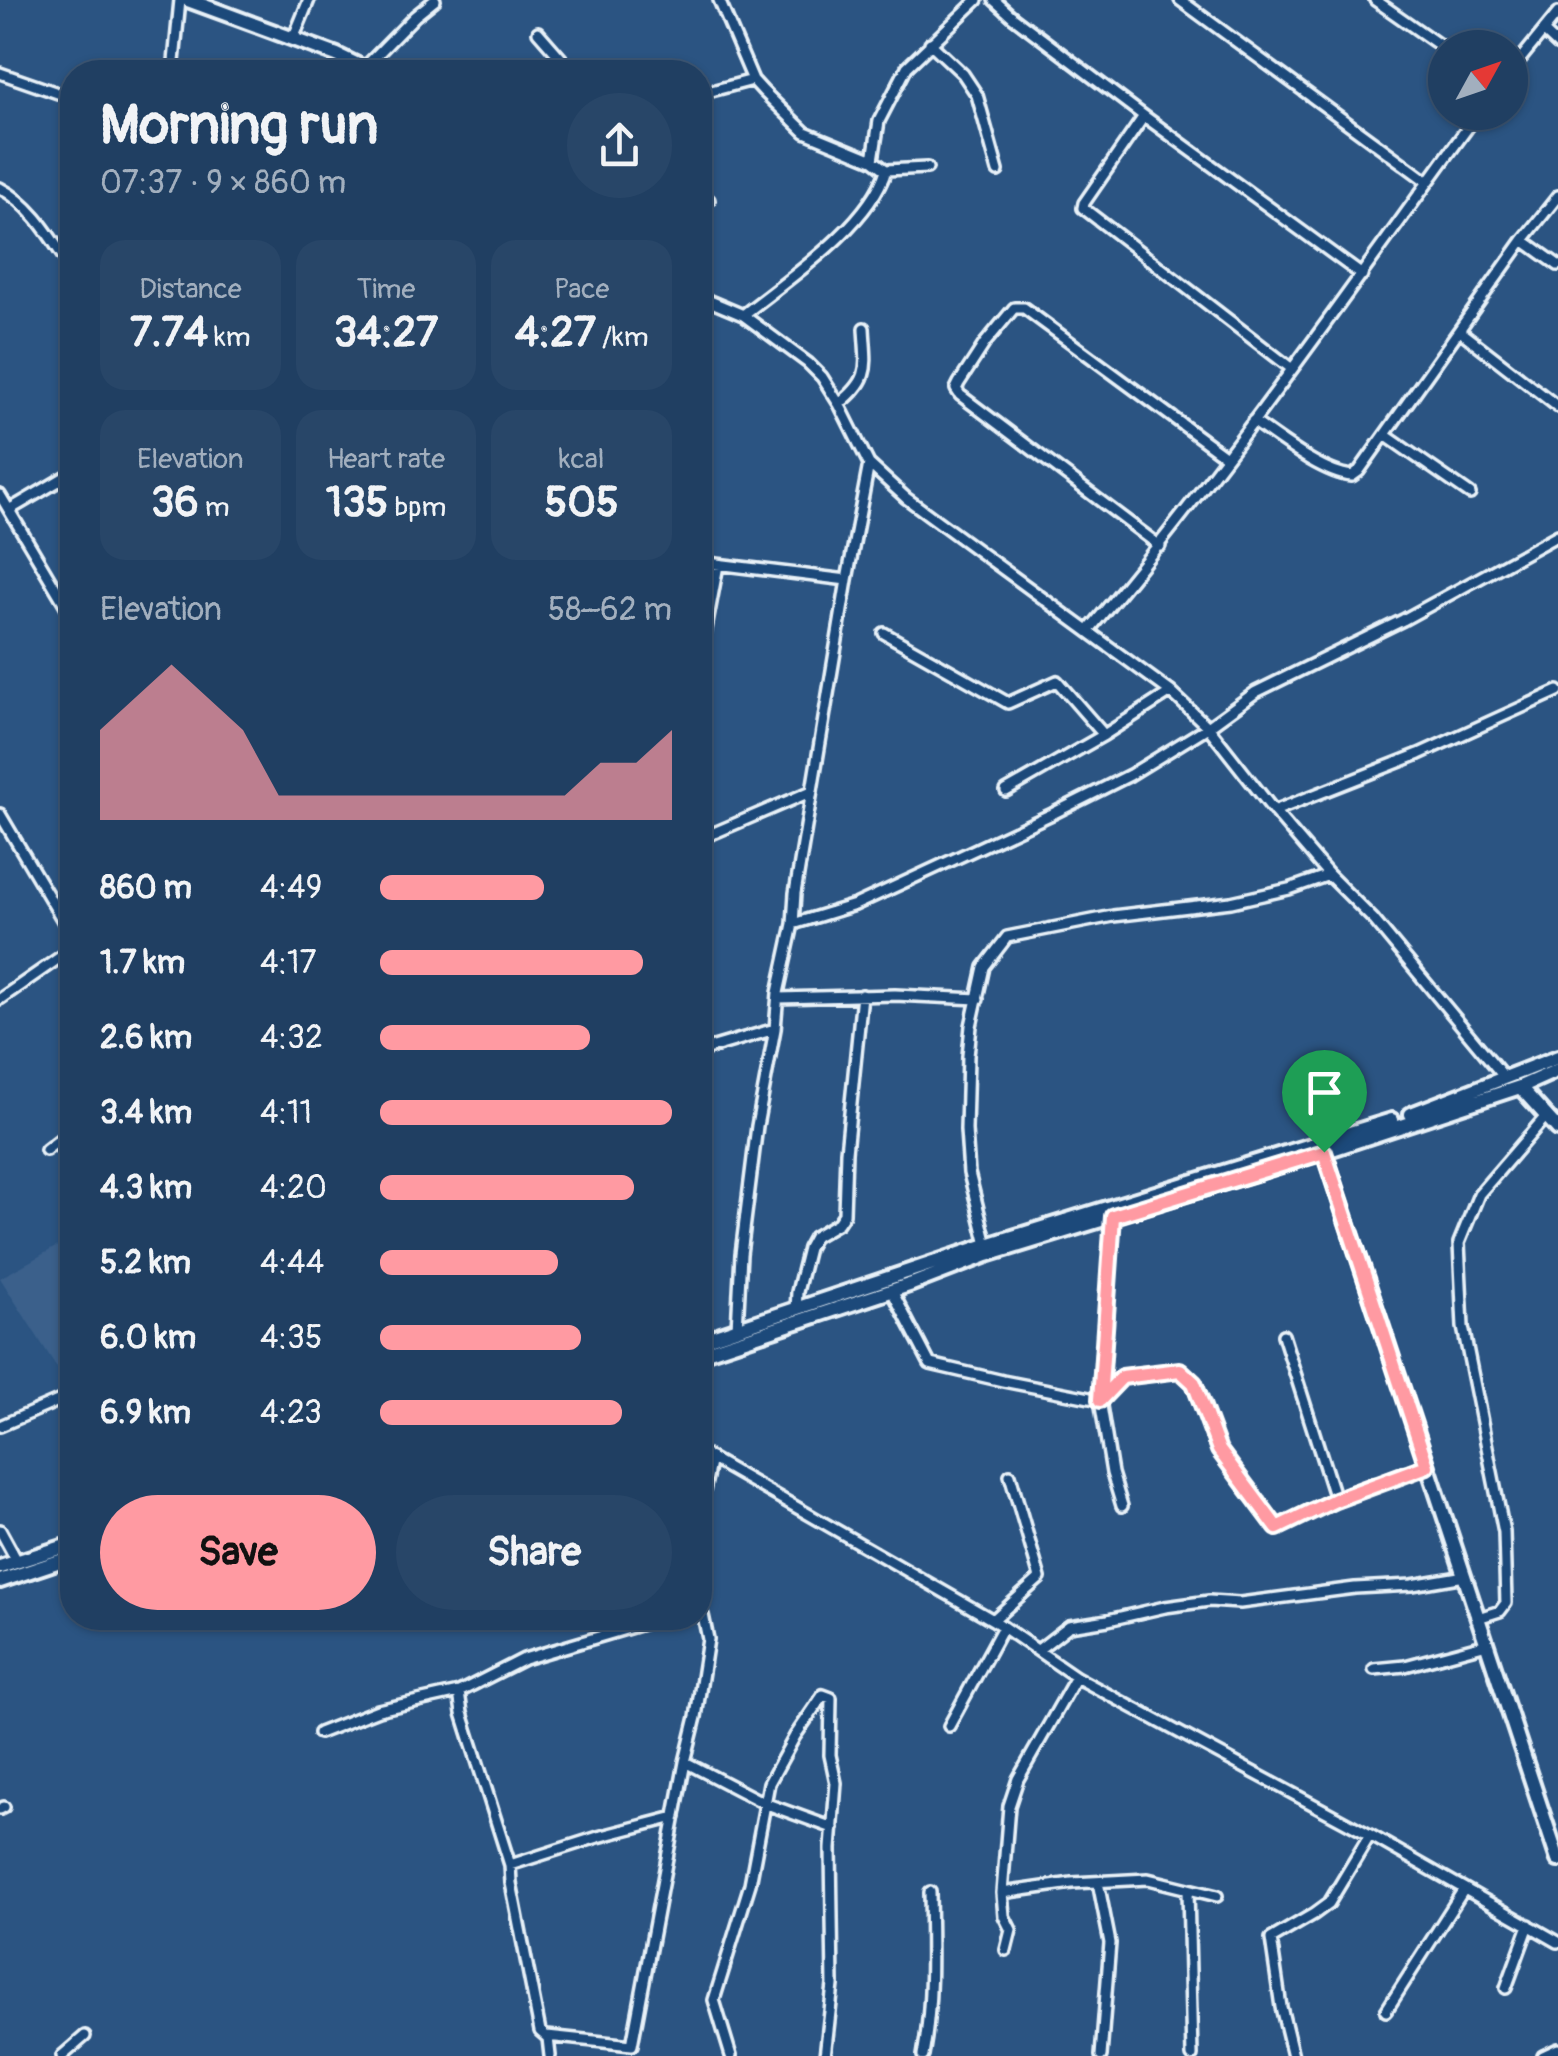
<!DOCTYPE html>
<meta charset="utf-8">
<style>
body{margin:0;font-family:Pangolin,sans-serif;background:#284668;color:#f1f3f6;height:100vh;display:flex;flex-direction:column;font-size:38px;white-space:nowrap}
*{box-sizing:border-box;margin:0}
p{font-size:32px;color:#a2afbe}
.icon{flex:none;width:55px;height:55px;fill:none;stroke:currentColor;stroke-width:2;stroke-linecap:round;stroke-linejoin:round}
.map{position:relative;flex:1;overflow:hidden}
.drawer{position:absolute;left:60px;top:60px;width:652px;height:1570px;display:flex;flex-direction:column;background:#203f62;border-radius:40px;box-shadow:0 2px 8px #0004,0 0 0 2px #3d5877}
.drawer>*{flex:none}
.needle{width:65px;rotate:50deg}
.fabs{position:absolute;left:1428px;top:30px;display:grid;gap:20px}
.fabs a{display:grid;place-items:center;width:100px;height:100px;border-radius:50%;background:#203f62;box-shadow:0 2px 8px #0004,0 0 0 2px #3d5877;font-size:50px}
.pin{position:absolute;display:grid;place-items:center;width:85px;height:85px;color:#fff;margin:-102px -42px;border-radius:50% 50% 50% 0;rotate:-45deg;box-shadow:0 0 10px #0007}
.pin .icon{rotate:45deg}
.round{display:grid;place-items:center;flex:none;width:105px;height:105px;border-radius:52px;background:#284668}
.summary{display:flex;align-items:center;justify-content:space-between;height:170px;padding:0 40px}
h1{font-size:55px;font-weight:700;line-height:75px}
.stats{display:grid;grid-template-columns:repeat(3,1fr);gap:15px;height:170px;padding:10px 40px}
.stats div{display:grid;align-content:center;border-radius:25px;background:#284668;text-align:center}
.stats b{font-size:42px;font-weight:700}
.stats small{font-size:28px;font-weight:400}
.stats p{font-size:28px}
.chart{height:280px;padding:20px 40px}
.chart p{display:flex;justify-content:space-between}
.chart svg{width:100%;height:180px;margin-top:10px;fill:#ff9aa2;opacity:.7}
.primary-button{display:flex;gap:20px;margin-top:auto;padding:20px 40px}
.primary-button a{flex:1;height:115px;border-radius:60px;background:#ff9aa2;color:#111;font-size:40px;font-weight:700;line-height:115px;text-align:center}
.primary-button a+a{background:#284668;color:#f1f3f6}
ul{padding:0 40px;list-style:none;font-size:32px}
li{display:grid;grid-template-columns:160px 120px 1fr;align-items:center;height:75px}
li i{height:25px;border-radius:12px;background:#ff9aa2}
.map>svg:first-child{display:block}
</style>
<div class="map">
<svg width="1558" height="2056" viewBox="0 0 1558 2056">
<rect width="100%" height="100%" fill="#2b5482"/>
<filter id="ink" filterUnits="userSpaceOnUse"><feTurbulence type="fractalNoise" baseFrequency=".01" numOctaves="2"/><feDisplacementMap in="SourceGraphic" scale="20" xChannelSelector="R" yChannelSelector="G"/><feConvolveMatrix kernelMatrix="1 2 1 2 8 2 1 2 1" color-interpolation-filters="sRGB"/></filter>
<g filter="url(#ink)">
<!-- built -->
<path fill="#3a608b" d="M 72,1238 L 72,1383 L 68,1385 L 0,1278 Z"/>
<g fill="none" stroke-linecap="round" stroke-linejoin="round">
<defs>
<path id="street" d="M 719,0 L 753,80 L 763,91 L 805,132 L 873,160 L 886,170 L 927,168
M 994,0 L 1013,17 L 1144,116 L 1362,275
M 1180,0 L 1428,182
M 1375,0 L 1445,49
M 538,32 L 573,72
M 1544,32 L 1558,45
M 293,39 L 309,0
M 930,43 L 963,74 L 977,95 L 998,171
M 364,68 L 415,16 L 435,0
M 173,72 L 180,0
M 1510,72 L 1558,13
M 0,73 L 72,98
M 700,94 L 753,80
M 1144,116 L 1084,203 L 1083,208 L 1292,369
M 873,160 L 879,121 L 907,67 L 977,0
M 0,188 C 33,205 52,240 72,270
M 700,207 L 709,200
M 1523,240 L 1558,265
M 700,297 L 743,315 L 808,363 L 822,377 L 839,404 L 869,464 L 906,498 L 1171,692 L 1208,727 L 1274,811 L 1329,875 L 1374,920 L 1505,1078
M 743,315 C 788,279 869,226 886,170
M 1460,331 L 1558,407
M 839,404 C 872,378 866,367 864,328
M 1253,421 C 1279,439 1322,473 1352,476 L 1359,471 L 1523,240 L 1558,196
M 1385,435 L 1470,494
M 0,495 L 72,616
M 9,510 L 72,473
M 1160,546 L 960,395 L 956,389 L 959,383 L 985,343 L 1014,308 L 1024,308 L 1225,456
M 700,562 L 847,580
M 1089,630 C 1228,465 1351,287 1479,112
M 884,633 L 1008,703 L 1057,681 L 1104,735
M 700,661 L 718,565
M 1006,791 L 1104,735 L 1171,692
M 1274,811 L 1419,754 L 1558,691
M 0,814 L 72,936
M 700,839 L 812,791
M 793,924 L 855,905 L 1052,814 L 1130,775 L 1208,727 L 1256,692 L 1403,620 L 1558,535
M 778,998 L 895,995 L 978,999
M 0,999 L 72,949
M 700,1051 L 775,1029
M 46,1150 L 72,1130
M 1113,1217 L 1100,1400 L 1112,1473 L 1122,1506
M 987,1245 L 969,1173 L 966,1130 L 968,1056 L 971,1026 L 984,967 L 1007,937 L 1113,916 L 1231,902 L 1289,889 L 1329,875
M 892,1291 L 930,1364 L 1003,1381 L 1100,1400
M 796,1310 L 797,1292 L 808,1248 L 814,1237 L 838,1223 L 844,1214 L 846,1152 L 862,995
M 737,1329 L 741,1254 L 757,1126 L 775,1029 L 778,993 L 793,924 L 795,893 L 847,580 L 869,464
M 1283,1335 L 1335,1499
M 1100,1400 L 1121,1377 L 1180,1370 L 1193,1383 L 1219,1450 L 1277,1528 L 1335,1499 L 1427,1465
M 0,1426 L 72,1395
M 700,1452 L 993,1620 L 1076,1677 L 1370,1835 L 1558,1942
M 700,1510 L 711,1458
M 0,1530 L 17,1561
M 1478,1618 L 1500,1611 L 1506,1603 L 1504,1532 L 1463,1327 L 1459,1243 L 1479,1194 L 1547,1115
M 993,1620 L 1040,1578 L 1010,1475
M 1038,1650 L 1069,1626 L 1108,1620 L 1165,1607 L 1209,1601 L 1240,1603 L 1355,1588 L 1412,1585 L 1465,1576
M 1374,1669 L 1405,1666 L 1487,1644
M 949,1726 L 1003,1627
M 319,1733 L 378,1710 L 459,1692
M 685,1762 L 764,1803 L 833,1828
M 0,1809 L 4,1807
M 510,1865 L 598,1837 L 675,1817
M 1098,1882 L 1110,1943 L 1101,2056
M 1188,1890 L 1192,2056
M 1002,1893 L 1072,1883 L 1148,1879 L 1217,1896
M 1006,1950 L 1011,1930 L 1004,1916 L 1002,1893 L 1009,1806 L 1018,1779 L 1076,1677
M 1506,1988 L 1529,1925
M 1386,2011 L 1464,1889
M 547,2036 L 632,2045 L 685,1762 L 696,1717 L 708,1639 L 703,1615 L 700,1616
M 62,2056 L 85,2036
M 550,2056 L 548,2038 L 540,2031 L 511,1883 L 510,1865 L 462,1713 L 459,1692 L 524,1659 L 656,1620 L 681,1618
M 731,2056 L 714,2000 L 750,1884 L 769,1783 L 795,1736 L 823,1695 L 831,1698 L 830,1755 L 836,1783 L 831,1849 L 833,1985 L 825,2056
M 923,2056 C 933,2002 931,1947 930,1892
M 1293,2056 L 1281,2007 L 1271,1939 L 1314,1914 L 1329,1903 L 1370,1835
M 1543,2056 L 1558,2049"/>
<path id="secondary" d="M 188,0 L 337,55 L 372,72
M 1520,1087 L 1558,1129
M 1411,1114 L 1558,1057
M 1322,1146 L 1558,1860
M 700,1341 L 987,1245 L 1392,1120
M 700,1354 L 912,1284 L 987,1255 L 1323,1152 L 1520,1087 L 1558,1070
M 0,1567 L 72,1544
M 0,1581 L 72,1557"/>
</defs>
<!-- street casing -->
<use href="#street" stroke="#e8f1f8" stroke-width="16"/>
<!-- secondary casing -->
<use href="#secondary" stroke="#e8f1f8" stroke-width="20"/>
<!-- street -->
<use href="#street" stroke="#1f4a7a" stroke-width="9"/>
<!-- secondary -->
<use href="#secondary" stroke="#1f4a7a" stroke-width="12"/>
</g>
</g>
<g fill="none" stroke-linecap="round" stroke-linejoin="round" filter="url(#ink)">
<defs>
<path id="route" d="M 1324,1152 L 1427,1466 L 1335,1500 L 1277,1528 L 1219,1450 L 1194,1383 L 1180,1370 L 1122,1377 L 1100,1400 L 1113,1216 Z"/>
</defs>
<!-- route casing -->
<use href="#route" stroke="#fff" stroke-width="20"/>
<!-- route -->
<use href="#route" stroke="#ff9aa2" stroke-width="12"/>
</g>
</svg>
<div class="fabs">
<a><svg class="needle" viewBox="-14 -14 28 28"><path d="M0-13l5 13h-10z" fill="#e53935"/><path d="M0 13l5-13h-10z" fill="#a2afbe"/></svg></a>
</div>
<div class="pin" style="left:1324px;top:1152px;background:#1e9e55"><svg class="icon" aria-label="arrive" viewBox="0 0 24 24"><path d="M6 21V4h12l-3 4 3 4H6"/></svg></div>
<section class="drawer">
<div class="summary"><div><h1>Morning run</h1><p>07:37 · 9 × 860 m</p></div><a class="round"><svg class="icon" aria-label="share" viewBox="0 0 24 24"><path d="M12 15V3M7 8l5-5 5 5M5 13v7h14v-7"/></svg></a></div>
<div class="stats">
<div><p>Distance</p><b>7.74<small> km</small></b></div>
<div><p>Time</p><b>34:27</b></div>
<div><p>Pace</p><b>4:27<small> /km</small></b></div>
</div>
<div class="stats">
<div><p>Elevation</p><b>36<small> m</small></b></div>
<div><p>Heart rate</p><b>135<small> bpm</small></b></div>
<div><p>kcal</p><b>505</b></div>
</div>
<div class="chart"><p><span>Elevation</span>58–62 m</p>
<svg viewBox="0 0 160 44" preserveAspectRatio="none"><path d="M0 44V22L10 14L20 6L30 14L40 22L50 38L60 38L70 38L80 38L90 38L100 38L110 38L120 38L130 38L140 30L150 30L160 22V44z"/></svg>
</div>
<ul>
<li><b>860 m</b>4:49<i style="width:56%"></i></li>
<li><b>1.7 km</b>4:17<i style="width:90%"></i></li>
<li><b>2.6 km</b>4:32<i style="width:72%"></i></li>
<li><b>3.4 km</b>4:11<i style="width:100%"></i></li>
<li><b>4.3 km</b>4:20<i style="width:87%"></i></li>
<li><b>5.2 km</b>4:44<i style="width:61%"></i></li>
<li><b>6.0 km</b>4:35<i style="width:69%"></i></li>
<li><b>6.9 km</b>4:23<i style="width:83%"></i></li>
</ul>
<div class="primary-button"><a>Save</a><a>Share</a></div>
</section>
</div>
